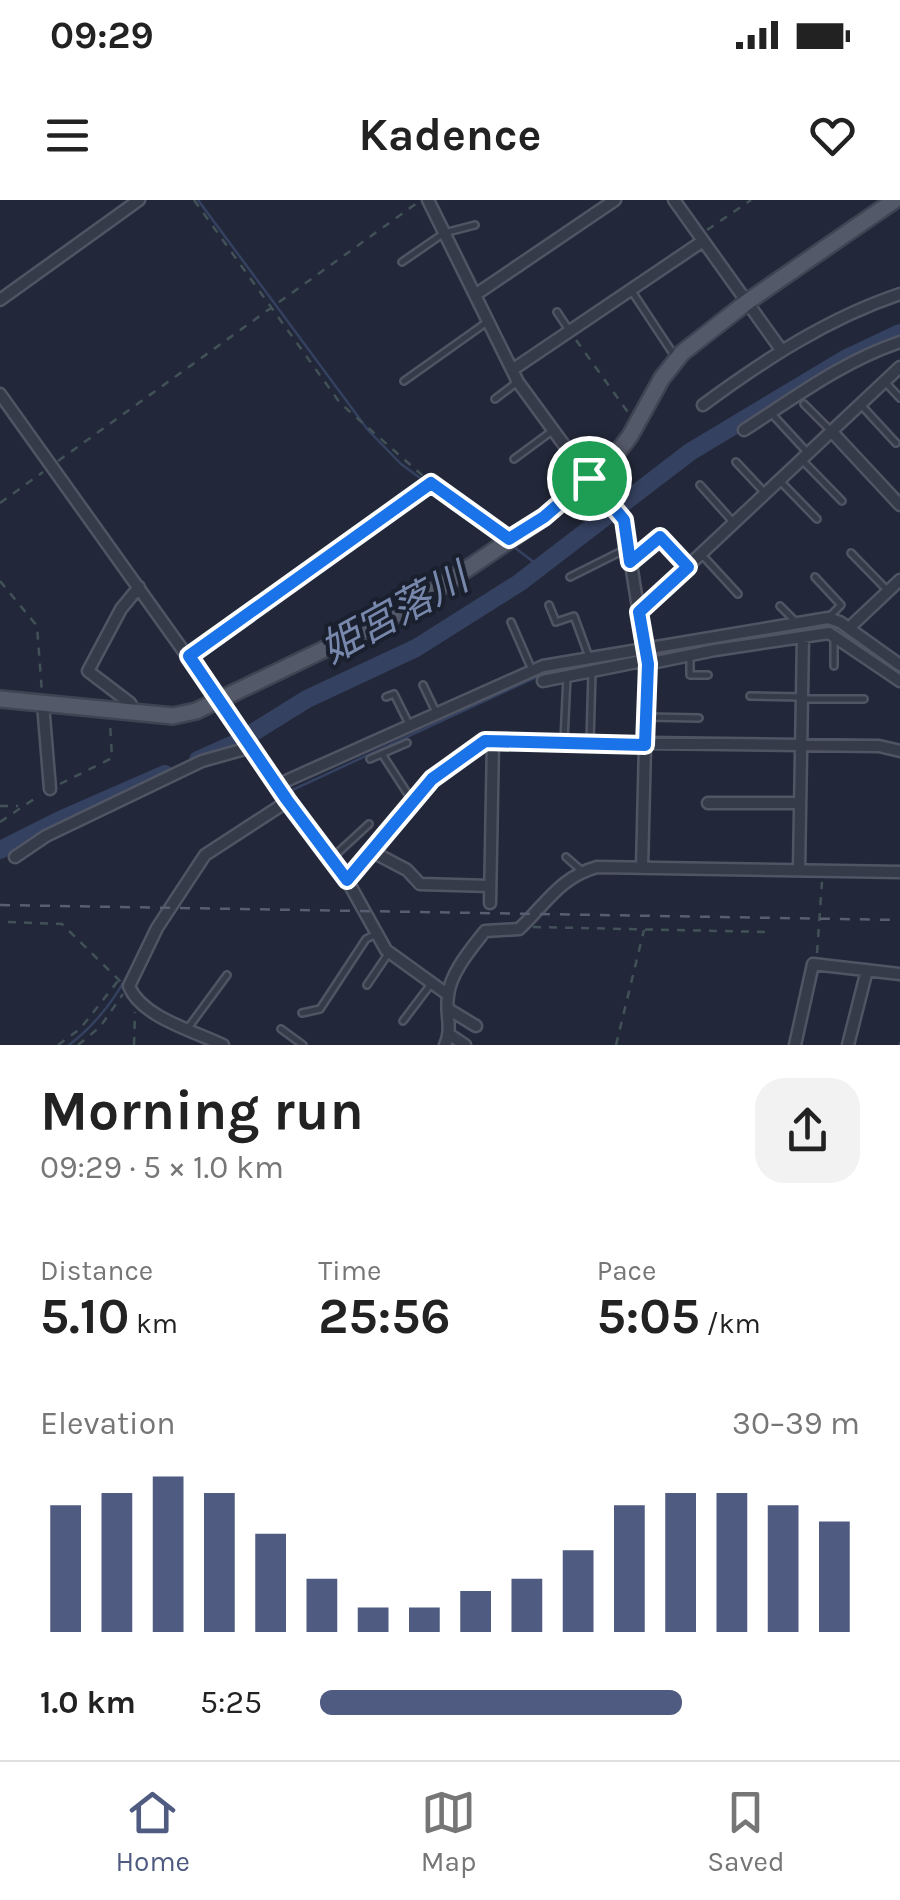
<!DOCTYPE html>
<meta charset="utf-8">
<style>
body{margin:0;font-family:Karla,"Noto Sans JP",sans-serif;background:#f2f2f2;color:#222;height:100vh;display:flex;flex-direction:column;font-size:38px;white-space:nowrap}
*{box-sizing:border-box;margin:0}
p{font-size:32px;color:#767676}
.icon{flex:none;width:55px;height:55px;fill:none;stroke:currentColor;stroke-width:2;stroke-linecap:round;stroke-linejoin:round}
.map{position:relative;height:845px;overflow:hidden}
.drawer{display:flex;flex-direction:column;background:#fff;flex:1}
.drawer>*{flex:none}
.pin{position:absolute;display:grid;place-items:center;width:85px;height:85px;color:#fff;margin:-42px;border:5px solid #fff;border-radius:50%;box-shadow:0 2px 10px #0007}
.round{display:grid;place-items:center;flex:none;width:105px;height:105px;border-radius:30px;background:#f2f2f2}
.overview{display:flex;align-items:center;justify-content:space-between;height:170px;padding:0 40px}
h1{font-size:55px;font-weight:700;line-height:75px}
.stats{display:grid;grid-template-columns:repeat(3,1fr);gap:15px;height:170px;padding:10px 40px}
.stats div{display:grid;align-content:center}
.stats b{font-size:50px;font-weight:700}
.stats small{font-size:28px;font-weight:400}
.stats p{font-size:28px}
.chart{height:280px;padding:20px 40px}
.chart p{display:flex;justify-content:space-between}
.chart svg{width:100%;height:180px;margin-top:10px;stroke:#4f5b81;stroke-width:6}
ul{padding:0 40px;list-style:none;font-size:32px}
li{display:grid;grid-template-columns:160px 120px 1fr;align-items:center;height:75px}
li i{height:25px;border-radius:12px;background:#4f5b81}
.status{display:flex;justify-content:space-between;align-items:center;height:70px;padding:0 50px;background:#fff;direction:ltr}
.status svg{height:28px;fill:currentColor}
header{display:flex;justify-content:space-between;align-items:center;height:130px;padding:0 40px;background:#fff;font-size:45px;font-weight:700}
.menu{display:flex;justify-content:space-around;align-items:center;height:140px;border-top:2px solid #e0e0e0;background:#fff;font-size:28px;color:#767676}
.menu a{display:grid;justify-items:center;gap:5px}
.menu .current{color:#4f5b81}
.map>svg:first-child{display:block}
</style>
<div class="status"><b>09:29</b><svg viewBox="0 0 49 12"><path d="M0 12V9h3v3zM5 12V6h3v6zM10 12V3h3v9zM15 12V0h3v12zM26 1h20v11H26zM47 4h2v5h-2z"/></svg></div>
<header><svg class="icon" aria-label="menu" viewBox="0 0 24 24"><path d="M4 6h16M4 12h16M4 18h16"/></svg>Kadence<svg class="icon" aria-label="heart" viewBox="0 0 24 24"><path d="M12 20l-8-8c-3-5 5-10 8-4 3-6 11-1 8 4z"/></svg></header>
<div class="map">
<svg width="900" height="845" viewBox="0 0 900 845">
<rect width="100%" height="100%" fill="#222839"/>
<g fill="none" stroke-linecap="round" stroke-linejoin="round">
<!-- stream -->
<path stroke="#354160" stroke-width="2.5" d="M 198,0 L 368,230 L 401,264 L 503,339
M 514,347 L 540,367
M 650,456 L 735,439
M 288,592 L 545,473 L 593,466
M 206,649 L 282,597
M 168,702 L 194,663
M 69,845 C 107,816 126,781 146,739
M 900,845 L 900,843"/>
<!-- river -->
<path stroke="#354160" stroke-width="18" d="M 198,560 L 236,543 L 307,499 L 416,448 L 519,383 L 690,252 L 845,159 L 900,133
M 0,650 L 62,619 L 165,574"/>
<defs>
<path id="service" d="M 402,62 L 444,33 L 475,25
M 631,90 L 676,158
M 557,112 L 569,130
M 404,181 L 487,122
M 885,182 L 900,198
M 495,199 L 516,183
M 804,204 L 830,230
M 861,205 L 896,243
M 771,213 L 806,251
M 514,259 L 552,231
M 802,260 L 842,301
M 736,262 L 765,293
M 781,282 L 817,319
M 700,285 L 734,323
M 851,353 L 887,390
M 703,356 L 738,394
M 632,360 L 660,337 L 685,365
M 570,377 L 628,348
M 815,377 L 841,405 L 828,418
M 549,405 L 556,422 L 574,416 L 589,457
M 780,406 L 795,421
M 511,422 L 532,470
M 834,439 L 834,466
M 690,456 L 690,475 L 708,475
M 423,485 L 436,512
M 750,496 L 802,497
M 386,497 L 394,494 L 409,524
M 802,499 L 864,499
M 647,517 L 699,518
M 564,540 L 567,476
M 590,541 L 592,472
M 382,554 L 413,602
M 370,559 L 407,543
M 566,657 L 582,671
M 331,659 L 369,624
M 367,785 L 388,754
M 302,813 L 320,809 L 366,739 L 376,734
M 403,821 L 431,784
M 188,828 L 227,775
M 281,829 L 303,845"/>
<path id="minor" d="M 428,0 L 518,182 L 589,279 L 624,320 L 647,464 L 642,668
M 674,0 L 782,151
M 475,95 L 615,0
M 0,100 L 139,0
M 512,170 L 703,41
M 0,194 L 347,680 L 386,750 L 447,794
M 703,205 C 764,160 828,118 900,94
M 744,230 C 794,198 843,161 900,142
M 832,232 L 900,305
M 639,412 L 900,167
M 849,428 L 900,380
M 189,456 L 240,420
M 647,464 L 715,450 L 829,433 L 900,481
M 543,481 L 647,460
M 43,504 L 50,589
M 136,513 L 130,503 L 88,471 L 121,409 L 139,387
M 277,585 L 543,466 L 828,418 L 840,422 L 900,465
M 708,603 L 800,603
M 371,651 L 407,670 L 420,684 L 490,686
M 15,657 L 46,636 L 202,561 L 252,547
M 799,670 L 803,437
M 347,680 L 432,579 L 485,541 L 879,546 L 900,551
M 490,703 L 493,541
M 448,809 L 476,826
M 450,835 L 465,845
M 223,845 C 194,831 141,817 129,786 L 157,728 L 205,655 L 288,601
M 445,845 C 453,829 445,813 448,796 C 450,773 471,749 485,731 L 519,729 C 546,704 560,677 597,667 L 900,672
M 795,845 L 813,764 L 900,774
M 848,845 L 867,770"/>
<path id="primary" d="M 0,499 L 173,516 L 196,511 L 406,410 L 544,317 L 614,257 L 630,236 L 662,178 L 682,153 L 747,102 L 895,0"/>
</defs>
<!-- service casing -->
<use href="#service" stroke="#505564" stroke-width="10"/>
<!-- minor casing -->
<use href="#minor" stroke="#505564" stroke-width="15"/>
<!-- primary casing -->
<use href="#primary" stroke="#3e4452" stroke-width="20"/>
<!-- path -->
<path stroke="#415157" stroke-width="2.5" stroke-dasharray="8 8" stroke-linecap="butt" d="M 194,0 L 340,203 L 431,283 L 499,333
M 707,30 L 751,0
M 576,140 L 630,215
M 58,261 L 417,3
M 0,303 L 43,272
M 0,381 L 37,426 L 42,493
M 249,413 L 429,284
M 60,584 L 112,558 L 110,524
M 0,606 L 18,606
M 0,622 L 40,595
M 8,722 L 62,724 L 121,782
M 533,727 L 767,732
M 817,753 L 822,682
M 58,845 L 80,829 L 118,781
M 78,845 L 100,827 L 123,794
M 134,845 L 135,812
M 616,845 L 644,730"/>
<!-- service -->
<use href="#service" stroke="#353b49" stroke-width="5"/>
<!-- minor -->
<use href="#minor" stroke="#353b49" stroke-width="10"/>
<!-- primary -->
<use href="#primary" stroke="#535969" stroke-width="15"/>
<!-- rail -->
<path stroke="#575e70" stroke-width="2.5" stroke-dasharray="10 10" stroke-linecap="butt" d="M 0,705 L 900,720"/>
</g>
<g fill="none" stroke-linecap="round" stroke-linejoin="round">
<defs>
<path id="route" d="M 589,278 L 624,320 L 630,362 L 660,337 L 688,367 L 639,412 L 648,464 L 645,545 L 485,541 L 432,579 L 347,680 L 287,600 L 189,456 L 431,283 L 509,339 L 544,317 Z"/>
</defs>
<!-- route casing -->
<use href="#route" stroke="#fff" stroke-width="20"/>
<!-- route -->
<use href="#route" stroke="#1a73e8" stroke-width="12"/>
</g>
<g text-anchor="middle" stroke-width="8" stroke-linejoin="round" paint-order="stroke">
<!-- water labels -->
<g font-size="40" font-style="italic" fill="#7888ad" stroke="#1a202e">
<text transform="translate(394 413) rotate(-29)" y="14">姫宮落川</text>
</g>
</g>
</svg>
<div class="pin" style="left:589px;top:278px;background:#1e9e55"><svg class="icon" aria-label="arrive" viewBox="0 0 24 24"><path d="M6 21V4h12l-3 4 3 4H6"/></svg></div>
</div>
<section class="drawer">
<div class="overview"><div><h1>Morning run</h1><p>09:29 · 5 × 1.0 km</p></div><a class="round"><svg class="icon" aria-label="share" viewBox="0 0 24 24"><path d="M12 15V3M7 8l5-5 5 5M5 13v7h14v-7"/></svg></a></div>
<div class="stats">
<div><p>Distance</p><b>5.10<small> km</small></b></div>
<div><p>Time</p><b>25:56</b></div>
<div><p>Pace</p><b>5:05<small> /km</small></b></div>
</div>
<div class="chart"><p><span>Elevation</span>30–39 m</p>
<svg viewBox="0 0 160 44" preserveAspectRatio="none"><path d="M5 44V13M15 44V10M25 44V6M35 44V10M45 44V20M55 44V31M65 44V38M75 44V38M85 44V34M95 44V31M105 44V24M115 44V13M125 44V10M135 44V10M145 44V13M155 44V17"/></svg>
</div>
<ul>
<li><b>1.0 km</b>5:25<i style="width:67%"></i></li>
</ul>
</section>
<nav class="menu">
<a class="current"><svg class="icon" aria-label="home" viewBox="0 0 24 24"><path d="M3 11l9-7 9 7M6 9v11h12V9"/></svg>Home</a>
<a><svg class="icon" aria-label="map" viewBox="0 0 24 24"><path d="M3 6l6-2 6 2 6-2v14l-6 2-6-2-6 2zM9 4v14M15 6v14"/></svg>Map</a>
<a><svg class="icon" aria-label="saved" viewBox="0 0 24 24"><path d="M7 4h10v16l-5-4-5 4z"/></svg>Saved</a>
</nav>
